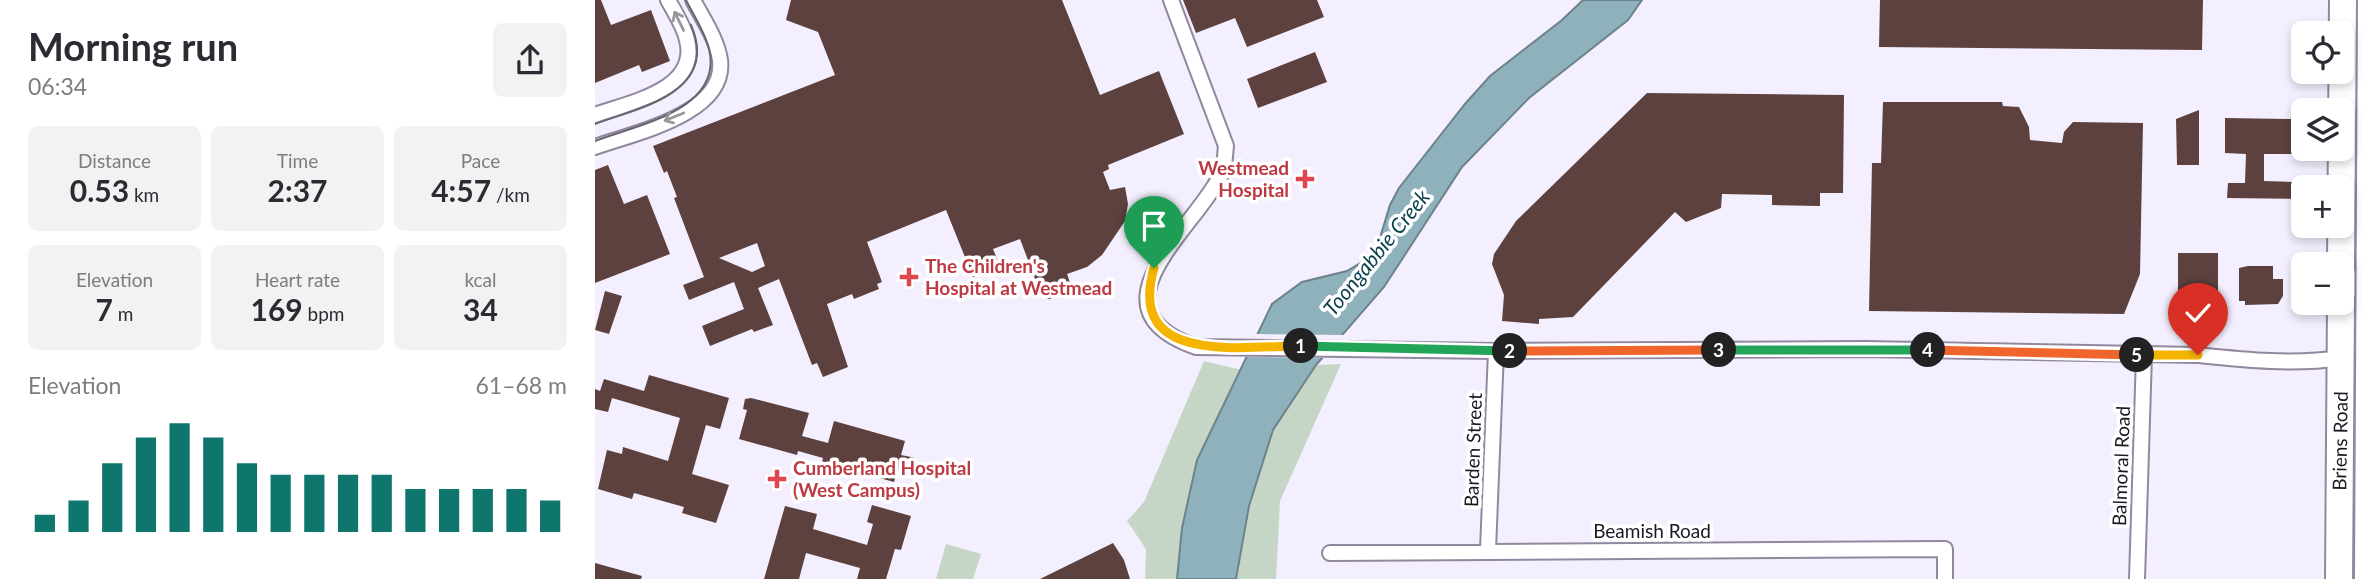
<!DOCTYPE html>
<meta charset="utf-8">
<style>
body{margin:0;font-family:Lato,sans-serif;background:#f2f2f3;color:#2b2b33;height:100vh;display:flex;flex-direction:column;font-size:26px;white-space:nowrap}
*{box-sizing:border-box;margin:0}
p{font-size:23px;color:#7c7c81}
.icon{flex:none;width:38px;height:38px;fill:none;stroke:currentColor;stroke-width:2;stroke-linecap:round;stroke-linejoin:round}
.map{position:relative;flex:1;overflow:hidden}
.side{display:flex;flex-direction:column;background:#fff;width:595px}
.side>*{flex:none}
.fabs{position:absolute;left:1696px;top:21px;display:grid;gap:14px}
.fabs a{display:grid;place-items:center;width:63px;height:63px;border-radius:10px;background:#fff;box-shadow:0 4px 10px #0003;font-size:35px}
.pin{position:absolute;display:grid;place-items:center;width:60px;height:60px;color:#fff;margin:-72px -30px;border-radius:50% 50% 50% 0;rotate:-45deg;box-shadow:0 0 7px #0007}
.pin .icon{rotate:45deg}
.km{position:absolute;width:35px;height:35px;margin:-18px;border-radius:50%;background:#222;color:#fff;font-size:19px;line-height:35px;text-align:center}
.round{display:grid;place-items:center;flex:none;width:74px;height:74px;border-radius:10px;background:#f2f2f3}
.overview{display:flex;align-items:center;justify-content:space-between;height:119px;padding:0 28px}
h1{font-size:38px;font-weight:700;line-height:52px}
.stats{display:grid;grid-template-columns:repeat(3,1fr);gap:10px;height:119px;padding:7px 28px}
.stats div{display:grid;align-content:center;border-radius:10px;background:#f2f2f3;text-align:center}
.stats b{font-size:30px;font-weight:700}
.stats small{font-size:19px;font-weight:400}
.stats p{font-size:19px}
.chart{height:196px;padding:14px 28px}
.chart p{display:flex;justify-content:space-between}
.chart svg{width:100%;height:126px;margin-top:7px;stroke:#0f766e;stroke-width:6}
main{display:flex;flex:1;min-height:0}
.map>svg:first-child{display:block}
</style>
<main>
<section class="side">
<div class="overview"><div><h1>Morning run</h1><p>06:34</p></div><a class="round"><svg class="icon" aria-label="share" viewBox="0 0 24 24"><path d="M12 15V3M7 8l5-5 5 5M5 13v7h14v-7"/></svg></a></div>
<div class="stats">
<div><p>Distance</p><b>0.53<small> km</small></b></div>
<div><p>Time</p><b>2:37</b></div>
<div><p>Pace</p><b>4:57<small> /km</small></b></div>
</div>
<div class="stats">
<div><p>Elevation</p><b>7<small> m</small></b></div>
<div><p>Heart rate</p><b>169<small> bpm</small></b></div>
<div><p>kcal</p><b>34</b></div>
</div>
<div class="chart"><p><span>Elevation</span>61–68 m</p>
<svg viewBox="0 0 160 44" preserveAspectRatio="none"><path d="M5 44V38M15 44V33M25 44V20M35 44V11M45 44V6M55 44V11M65 44V20M75 44V24M85 44V24M95 44V24M105 44V24M115 44V29M125 44V29M135 44V29M145 44V29M155 44V33"/></svg>
</div>
</section>
<div class="map">
<svg width="1781" height="579" viewBox="0 0 1781 579">
<rect width="100%" height="100%" fill="#f4effe"/>
<!-- green -->
<path fill="#c6d6c6" d="M 609,361 L 647,370 L 599,472 L 587,528 L 582,579 L 550,579 L 551,549 L 532,521 L 549,502 Z
M 746,364 L 685,501 L 681,579 L 641,579 L 654,506 L 678,430 L 721,365 Z
M 351,544 L 386,554 L 378,579 L 341,579 Z"/>
<!-- water -->
<path fill="#8eb1bb" stroke="#6c838d" stroke-width="2" d="M 988,0 L 1047,0 L 1033,20 L 934,98 L 867,167 L 789,287 L 721,365 L 678,430 L 654,506 L 641,579 L 582,579 L 587,528 L 602,460 L 677,304 L 707,282 L 752,271 L 775,257 L 783,244 L 795,205 L 804,188 L 870,104 L 895,76 L 967,20 Z"/>
<!-- pier -->
<path fill="#f4effe" d="M 661,334 L 749,335 L 749,338 L 732,358 L 650,357 Z"/>
<!-- building -->
<path fill="#5d413e" fill-rule="evenodd" d="M 0,0 L 6,0 L 16,25 L 56,10 L 75,61 L 47,72 L 44,65 L 0,83 Z
M 196,0 L 467,0 L 505,95 L 564,71 L 589,134 L 513,165 L 514,169 L 508,172 L 515,190 L 530,187 L 533,204 L 530,221 L 507,255 L 492,267 L 472,274 L 477,288 L 465,292 L 466,295 L 454,299 L 447,297 L 425,239 L 398,249 L 405,266 L 378,277 L 351,210 L 272,242 L 287,282 L 282,284 L 284,289 L 259,299 L 257,294 L 232,304 L 253,367 L 228,377 L 222,363 L 217,365 L 184,279 L 163,288 L 178,325 L 159,332 L 157,329 L 115,346 L 107,326 L 149,309 L 139,282 L 94,300 L 88,285 L 109,277 L 79,198 L 82,197 L 72,171 L 69,173 L 58,146 L 240,75 L 223,32 L 191,20 ZM 162,243 L 170,266 L 157,272 L 124,258 Z
M 588,0 L 722,0 L 729,17 L 652,47 L 640,18 L 601,33 Z
M 1285,0 L 1608,0 L 1607,50 L 1284,47 Z
M 720,52 L 732,82 L 663,108 L 652,79 Z
M 1052,93 L 1249,95 L 1248,193 L 1225,193 L 1225,206 L 1177,205 L 1177,195 L 1127,194 L 1126,208 L 1091,222 L 1080,212 L 978,317 L 944,319 L 944,324 L 907,321 L 909,295 L 897,264 L 899,254 L 921,221 Z
M 1288,102 L 1407,102 L 1408,106 L 1424,107 L 1434,127 L 1435,140 L 1467,143 L 1469,132 L 1478,122 L 1548,123 L 1545,274 L 1529,314 L 1274,311 L 1277,163 L 1286,163 Z
M 1604,110 L 1604,165 L 1582,165 L 1581,119 Z
M 1630,118 L 1697,119 L 1697,123 L 1703,123 L 1703,154 L 1669,154 L 1669,181 L 1702,182 L 1702,199 L 1632,198 L 1633,183 L 1650,183 L 1651,154 L 1630,153 Z
M 13,165 L 29,204 L 52,195 L 75,254 L 0,283 L 0,170 Z
M 1583,253 L 1623,253 L 1623,305 L 1615,305 L 1615,313 L 1583,313 Z
M 1653,266 L 1678,266 L 1678,279 L 1688,279 L 1688,296 L 1683,304 L 1650,305 L 1650,301 L 1644,301 L 1644,268 Z
M 10,291 L 27,296 L 14,334 L 0,330 Z
M 54,375 L 134,398 L 125,429 L 111,425 L 97,474 L 134,485 L 121,523 L 87,513 L 89,507 L 39,493 L 37,499 L 3,489 L 12,450 L 27,454 L 28,447 L 73,461 L 85,418 L 17,398 L 13,412 L 0,409 L 0,389 L 5,391 L 9,379 L 49,391 Z
M 156,398 L 214,413 L 207,436 L 233,443 L 239,421 L 310,441 L 306,455 L 321,458 L 317,473 L 303,469 L 299,482 L 227,462 L 228,458 L 203,451 L 202,455 L 144,439 L 152,410 L 148,409 L 150,399 Z
M 277,505 L 316,516 L 306,550 L 300,549 L 291,579 L 262,579 L 265,568 L 211,553 L 204,579 L 169,579 L 190,506 L 222,514 L 218,529 L 272,545 L 278,524 L 272,522 Z
M 518,543 L 529,560 L 535,579 L 445,579 Z
M 0,563 L 47,576 L 46,579 L 0,579 Z"/>
<g fill="none" stroke-linecap="round" stroke-linejoin="round">
<defs>
<path id="street" d="M 576,0 L 631,146 C 630,154 630,165 627,173 C 602,227 489,308 601,347 L 901,351 L 1270,349 L 1603,355 C 1651,360 1698,365 1746,358
M 0,115 C 33,103 105,90 92,40 C 89,26 80,13 73,0
M 0,147 C 39,133 132,114 125,60 C 122,39 108,19 98,0
M 893,550 L 901,351
M 735,553 L 1350,549 L 1350,579
M 1542,579 L 1549,355"/>
<path id="highway" d="M 1746,264 L 1748,0
M 1744,579 L 1746,303
M 1773,579 L 1776,0"/>
</defs>
<!-- street casing -->
<use href="#street" stroke="#9188a0" stroke-width="18"/>
<!-- highway casing -->
<use href="#highway" stroke="#9188a0" stroke-width="30"/>
<!-- street -->
<use href="#street" stroke="#fff" stroke-width="14"/>
<!-- highway -->
<use href="#highway" stroke="#fff" stroke-width="26"/>
<!-- tram -->
<path stroke="#696570" stroke-width="2" d="M 0,124 C 45,107 125,92 96,25
M 0,141 C 41,125 129,110 114,49 C 110,32 99,16 91,0"/>
</g>
<!-- one-way arrows -->
<defs><path id="oneway-shaft" d="M-6 0H5M1.5-3L5.5 0L1.5 3" fill="none" stroke-width="1.6" stroke-linecap="round" stroke-linejoin="round" transform="scale(1.75)"/></defs>
<g stroke="#98979b">
<use href="#oneway-shaft" transform="translate(84 21) rotate(-116)"/>
<use href="#oneway-shaft" transform="translate(79 117) rotate(158)"/>
</g>
<g fill="none" stroke-linecap="round" stroke-linejoin="round">
<defs>
<path id="split-1" d="M 559,268 C 531,366 646,346 706,346"/>
<path id="split-2" d="M 706,346 L 915,351"/>
<path id="split-3" d="M 915,351 L 1124,350"/>
<path id="split-4" d="M 1124,350 L 1333,350"/>
<path id="split-5" d="M 1333,350 L 1542,355"/>
<path id="split-6" d="M 1542,355 L 1603,355"/>
</defs>
<!-- split-1 casing -->
<use href="#split-1" stroke="#fff" stroke-width="14"/>
<!-- split-2 casing -->
<use href="#split-2" stroke="#fff" stroke-width="14"/>
<!-- split-3 casing -->
<use href="#split-3" stroke="#fff" stroke-width="14"/>
<!-- split-4 casing -->
<use href="#split-4" stroke="#fff" stroke-width="14"/>
<!-- split-5 casing -->
<use href="#split-5" stroke="#fff" stroke-width="14"/>
<!-- split-6 casing -->
<use href="#split-6" stroke="#fff" stroke-width="14"/>
<!-- split-1 -->
<use href="#split-1" stroke="#f5b400" stroke-width="9"/>
<!-- split-2 -->
<use href="#split-2" stroke="#22a559" stroke-width="9"/>
<!-- split-3 -->
<use href="#split-3" stroke="#f0652b" stroke-width="9"/>
<!-- split-4 -->
<use href="#split-4" stroke="#22a559" stroke-width="9"/>
<!-- split-5 -->
<use href="#split-5" stroke="#f0652b" stroke-width="9"/>
<!-- split-6 -->
<use href="#split-6" stroke="#f5b400" stroke-width="9"/>
</g>
<!-- markers -->
<g fill="#e0444e" stroke="#fff" stroke-width="2.5">
<path d="M706.5 168.5h7v7h7v7h-7v7h-7v-7h-7v-7h7z"/>
<path d="M310.5 266.5h7v7h7v7h-7v7h-7v-7h-7v-7h7z"/>
<path d="M178.5 468.5h7v7h7v7h-7v7h-7v-7h-7v-7h7z"/>
</g>
<g text-anchor="middle" stroke-width="7" stroke-linejoin="round" paint-order="stroke">
<!-- health labels -->
<g font-size="19" font-weight="bold" fill="#be3a42" stroke="#fff" text-anchor="start">
<text x="694" y="175" text-anchor="end">Westmead<tspan x="694" dy="22">Hospital</tspan></text>
<text x="330" y="273">The Children's<tspan x="330" dy="22">Hospital at Westmead</tspan></text>
<text x="198" y="475">Cumberland Hospital<tspan x="198" dy="22">(West Campus)</tspan></text>
</g>
<!-- street labels -->
<g font-size="19" fill="#1b1821" stroke="#fff">
<text transform="translate(1745 441) rotate(-89)" y="7">Briens Road</text>
<text transform="translate(878 450) rotate(-88)" y="7">Barden Street</text>
<text transform="translate(1526 466) rotate(-88)" y="7">Balmoral Road</text>
<text x="1057" y="538">Beamish Road</text>
</g>
<!-- water labels -->
<g font-size="21" font-style="italic" fill="#093f4b" stroke="#fff">
<text transform="translate(782 253) rotate(-51)" y="7">Toongabbie Creek</text>
</g>
</g>
</svg>
<div class="fabs">
<a><svg class="icon" aria-label="locate" viewBox="0 0 24 24"><circle cx="12" cy="12" r="6"/><path d="M12 2v4M12 18v4M2 12h4M18 12h4"/></svg></a>
<a><svg class="icon" aria-label="layers" viewBox="0 0 24 24"><path d="M12 4l9 5-9 5-9-5zM3 14l9 5 9-5"/></svg></a>
<a>+</a>
<a>−</a>
</div>
<div class="pin" style="left:559px;top:268px;background:#1e9e55"><svg class="icon" aria-label="arrive" viewBox="0 0 24 24"><path d="M6 21V4h12l-3 4 3 4H6"/></svg></div>
<div class="pin" style="left:1603px;top:355px;background:#d93025"><svg class="icon" aria-label="check" viewBox="0 0 24 24"><path d="M5 12l5 5 9-10"/></svg></div>
<b class="km" style="left:706px;top:346px">1</b>
<b class="km" style="left:915px;top:351px">2</b>
<b class="km" style="left:1124px;top:350px">3</b>
<b class="km" style="left:1333px;top:350px">4</b>
<b class="km" style="left:1542px;top:355px">5</b>
</div>
</main>
